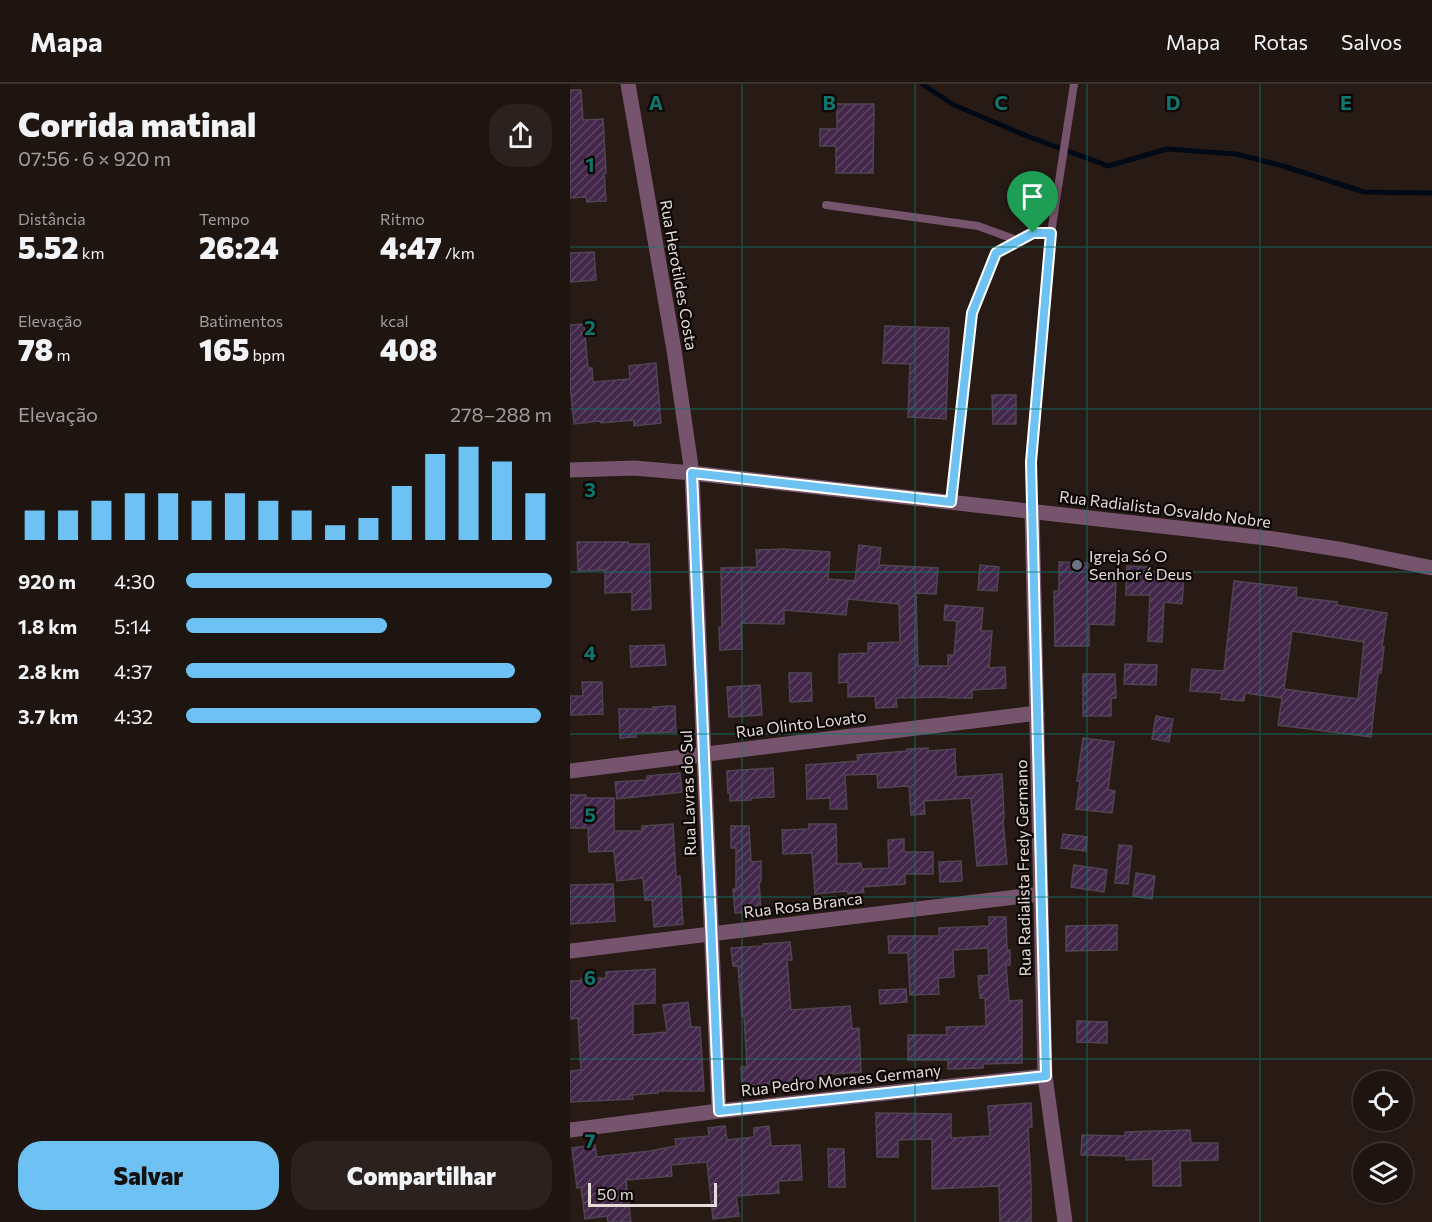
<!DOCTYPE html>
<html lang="pt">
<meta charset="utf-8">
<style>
body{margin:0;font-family:Commissioner,sans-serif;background:#2b211e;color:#f1f3f6;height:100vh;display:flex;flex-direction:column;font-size:22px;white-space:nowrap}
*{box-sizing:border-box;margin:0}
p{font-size:20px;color:#a19e9f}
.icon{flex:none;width:33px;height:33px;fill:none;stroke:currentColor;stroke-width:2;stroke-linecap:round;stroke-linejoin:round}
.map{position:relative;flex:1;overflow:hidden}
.side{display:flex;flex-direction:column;background:#1e1410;width:570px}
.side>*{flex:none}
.tools{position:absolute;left:783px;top:987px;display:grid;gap:12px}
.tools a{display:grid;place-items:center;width:60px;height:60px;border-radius:50%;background:#1e1410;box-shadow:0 2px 4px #0004,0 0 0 2px #3c3330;font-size:30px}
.scale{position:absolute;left:18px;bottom:15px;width:129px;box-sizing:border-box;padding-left:6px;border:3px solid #e5dcd8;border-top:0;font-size:16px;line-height:21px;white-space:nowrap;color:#e5dcd8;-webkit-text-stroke:4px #0c0705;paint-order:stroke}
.pin{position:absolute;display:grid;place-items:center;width:51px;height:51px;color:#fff;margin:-62px -26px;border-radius:50% 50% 50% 0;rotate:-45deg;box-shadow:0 0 6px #0007}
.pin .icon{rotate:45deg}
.round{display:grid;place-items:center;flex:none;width:63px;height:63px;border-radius:24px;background:#2b211e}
.head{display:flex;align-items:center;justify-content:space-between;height:102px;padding:0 18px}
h1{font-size:33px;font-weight:800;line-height:45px}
.metrics{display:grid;grid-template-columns:repeat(3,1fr);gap:9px;height:102px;padding:6px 18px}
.metrics div{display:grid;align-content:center}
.metrics b{font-size:30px;font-weight:800}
.metrics small{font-size:16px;font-weight:400}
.metrics p{font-size:16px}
.chart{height:168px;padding:12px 18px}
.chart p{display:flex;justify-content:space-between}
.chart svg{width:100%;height:108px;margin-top:6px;stroke:#6dc2f3;stroke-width:6}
.cta{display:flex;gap:12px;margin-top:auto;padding:12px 18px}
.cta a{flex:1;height:69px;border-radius:24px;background:#6dc2f3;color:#111;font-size:24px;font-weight:800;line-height:69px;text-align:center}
.cta a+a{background:#2b211e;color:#f1f3f6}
ul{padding:0 18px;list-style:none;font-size:20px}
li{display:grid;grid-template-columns:96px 72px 1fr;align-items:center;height:45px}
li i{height:15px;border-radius:8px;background:#6dc2f3}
header{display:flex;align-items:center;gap:36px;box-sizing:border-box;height:84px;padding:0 30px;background:#1e1410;border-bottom:2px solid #3c3330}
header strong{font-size:28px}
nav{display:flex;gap:33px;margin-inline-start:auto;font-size:21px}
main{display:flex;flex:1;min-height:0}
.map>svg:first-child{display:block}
</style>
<header>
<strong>Mapa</strong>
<nav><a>Mapa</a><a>Rotas</a><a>Salvos</a></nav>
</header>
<main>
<section class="side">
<div class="head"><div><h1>Corrida matinal</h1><p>07:56 · 6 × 920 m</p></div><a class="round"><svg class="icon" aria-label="share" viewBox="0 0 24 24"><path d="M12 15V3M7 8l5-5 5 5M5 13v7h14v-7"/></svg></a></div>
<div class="metrics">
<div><p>Distância</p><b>5.52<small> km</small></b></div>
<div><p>Tempo</p><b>26:24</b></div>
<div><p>Ritmo</p><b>4:47<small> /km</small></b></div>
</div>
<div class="metrics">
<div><p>Elevação</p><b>78<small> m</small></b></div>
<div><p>Batimentos</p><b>165<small> bpm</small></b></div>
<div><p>kcal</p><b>408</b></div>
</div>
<div class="chart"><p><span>Elevação</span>278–288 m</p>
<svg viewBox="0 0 160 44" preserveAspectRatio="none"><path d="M5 44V32M15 44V32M25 44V28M35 44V25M45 44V25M55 44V28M65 44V25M75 44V28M85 44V32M95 44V38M105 44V35M115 44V22M125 44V9M135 44V6M145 44V12M155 44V25"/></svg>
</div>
<ul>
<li><b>920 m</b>4:30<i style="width:100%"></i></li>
<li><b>1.8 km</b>5:14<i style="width:55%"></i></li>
<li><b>2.8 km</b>4:37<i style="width:90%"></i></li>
<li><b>3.7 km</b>4:32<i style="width:97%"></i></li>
</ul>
<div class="cta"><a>Salvar</a><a>Compartilhar</a></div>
</section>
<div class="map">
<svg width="862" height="1138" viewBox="0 0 862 1138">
<defs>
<pattern id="building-hatch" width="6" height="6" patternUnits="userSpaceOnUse" patternTransform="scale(1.5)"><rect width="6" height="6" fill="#43274a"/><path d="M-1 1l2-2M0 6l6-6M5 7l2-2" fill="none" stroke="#5e4663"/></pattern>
</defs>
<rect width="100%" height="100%" fill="#281b15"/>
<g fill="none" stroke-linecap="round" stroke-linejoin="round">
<!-- stream -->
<path stroke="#000a17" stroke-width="5" d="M 352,0 L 384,21 L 457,52 L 538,82 L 597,65 L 666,70 L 713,82 L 794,108 L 862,109"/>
</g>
<!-- building -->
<path fill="url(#building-hatch)" stroke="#4f4551" stroke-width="1.5" fill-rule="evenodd" d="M 0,6 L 11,6 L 13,36 L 33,35 L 36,89 L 34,89 L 36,117 L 17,118 L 16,113 L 0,114 Z
M 267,20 L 304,20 L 303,89 L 266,89 L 266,62 L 250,62 L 250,45 L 267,45 Z
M 24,168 L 26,196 L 0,198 L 0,169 Z
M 14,240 L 18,284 L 22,284 L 23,298 L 60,295 L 59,282 L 86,279 L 91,339 L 64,342 L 64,336 L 31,339 L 30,337 L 4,340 L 0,299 L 0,241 Z
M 315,242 L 379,244 L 376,335 L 338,333 L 340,280 L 313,279 Z
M 422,311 L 446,311 L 446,340 L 423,340 Z
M 7,458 L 58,458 L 58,460 L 79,460 L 81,525 L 62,526 L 62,508 L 35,509 L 35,486 L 8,487 Z
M 289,461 L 311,464 L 309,481 L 368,484 L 366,510 L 346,509 L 348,582 L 378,582 L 378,571 L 384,571 L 387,537 L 374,536 L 375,521 L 413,524 L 411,547 L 422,547 L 419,584 L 435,583 L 436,604 L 402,606 L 402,614 L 378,614 L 378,613 L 326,614 L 327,623 L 306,624 L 305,612 L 278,613 L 278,598 L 269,599 L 269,570 L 298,569 L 298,559 L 330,558 L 329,520 L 278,515 L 276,531 L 214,526 L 214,540 L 171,539 L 172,565 L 150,566 L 149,543 L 152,543 L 151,484 L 187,483 L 186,466 L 213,465 L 260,468 L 258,495 L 285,497 Z
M 489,478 L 518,479 L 517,496 L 546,498 L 544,541 L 519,540 L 519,562 L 485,562 L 484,507 L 489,507 Z
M 410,481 L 429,483 L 427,507 L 408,506 Z
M 557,482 L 577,483 L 577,488 L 614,491 L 612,520 L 594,518 L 592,558 L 578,557 L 580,511 L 556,511 Z
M 664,497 L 727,504 L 726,513 L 767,518 L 767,521 L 817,529 L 812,563 L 814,563 L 811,589 L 808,589 L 801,653 L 708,641 L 712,614 L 675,609 L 674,617 L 651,615 L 652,609 L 620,607 L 622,585 L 654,587 ZM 722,547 L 794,558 L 788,615 L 714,605 Z
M 94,561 L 96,581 L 61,583 L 60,562 Z
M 555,580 L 587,581 L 586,601 L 554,600 Z
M 219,589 L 241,589 L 242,617 L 220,618 Z
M 513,590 L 545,590 L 546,614 L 541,614 L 541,632 L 513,632 Z
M 12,598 L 32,598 L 33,630 L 0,631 L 0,612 L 13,612 Z
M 190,601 L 192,631 L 159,633 L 157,603 Z
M 99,622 L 105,622 L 106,648 L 66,649 L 66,653 L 50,654 L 49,625 L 83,625 L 83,623 Z
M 586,632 L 603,635 L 599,658 L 582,655 Z
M 513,654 L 544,658 L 538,706 L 545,707 L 542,729 L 506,725 L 510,697 L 507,697 Z
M 358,664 L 358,667 L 385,665 L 386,693 L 432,690 L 434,735 L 433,736 L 437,780 L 407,782 L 401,714 L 354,717 L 355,730 L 341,731 L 339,702 L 308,704 L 307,690 L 275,691 L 277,725 L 260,725 L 260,714 L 237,715 L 236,681 L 288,677 L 287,671 L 337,667 L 337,665 Z
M 203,684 L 204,713 L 181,714 L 181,716 L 160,717 L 160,709 L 158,709 L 157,687 Z
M 110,689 L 112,708 L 47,715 L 45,698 L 77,696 L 77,692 Z
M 0,711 L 16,711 L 16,714 L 44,714 L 44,747 L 72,747 L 72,742 L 103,740 L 106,793 L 110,792 L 113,840 L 84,843 L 82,816 L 75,816 L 73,794 L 47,797 L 44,767 L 19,768 L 18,744 L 0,744 Z
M 239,740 L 266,740 L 267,780 L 291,779 L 292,785 L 319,784 L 318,756 L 334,755 L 334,768 L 363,768 L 363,790 L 335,790 L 335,800 L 293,803 L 294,808 L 278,810 L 278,807 L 245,810 L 242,769 L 213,770 L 212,746 L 239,745 Z
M 161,742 L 179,742 L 181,778 L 191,777 L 191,798 L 189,798 L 191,827 L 165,829 L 163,805 L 166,805 L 166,764 L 161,764 Z
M 493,750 L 517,753 L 516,767 L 491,764 Z
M 549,761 L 562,762 L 558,800 L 545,799 Z
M 391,777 L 392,797 L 370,798 L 369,778 Z
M 504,781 L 537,786 L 534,808 L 501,803 Z
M 566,789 L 585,792 L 582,815 L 563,812 Z
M 43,800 L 45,837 L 0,840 L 0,801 Z
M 419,833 L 436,833 L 437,866 L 440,866 L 440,881 L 436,881 L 439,917 L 452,916 L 452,979 L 413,980 L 413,984 L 378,985 L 378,976 L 338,976 L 338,951 L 377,951 L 376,943 L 416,942 L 415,914 L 410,914 L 408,892 L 419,891 L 418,864 L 383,866 L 384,893 L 368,894 L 369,910 L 340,911 L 338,869 L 319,869 L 318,852 L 369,852 L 369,844 L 419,842 Z
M 547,841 L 547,866 L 496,867 L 496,842 Z
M 220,858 L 222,876 L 217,876 L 221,926 L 280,922 L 282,945 L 289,944 L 291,988 L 246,991 L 246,996 L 172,1002 L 171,983 L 177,983 L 174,932 L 172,932 L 168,882 L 163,882 L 161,864 L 193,862 L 193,860 Z
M 85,885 L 85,919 L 63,920 L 63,951 L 97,948 L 93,921 L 118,918 L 121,943 L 130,943 L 134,1007 L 88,1007 L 88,1009 L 62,1011 L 63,1015 L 0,1018 L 0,987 L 11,986 L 8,934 L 0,935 L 0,897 L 11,897 L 11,895 L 36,894 L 36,888 Z
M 336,905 L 337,918 L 310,920 L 309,906 Z
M 507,937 L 537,938 L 537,959 L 507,958 Z
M 461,1019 L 462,1043 L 458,1043 L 461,1100 L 461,1138 L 430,1138 L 429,1102 L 362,1105 L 362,1055 L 328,1056 L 328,1073 L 307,1073 L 306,1029 L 381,1030 L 381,1054 L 420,1052 L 418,1022 Z
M 155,1042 L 157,1056 L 184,1053 L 184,1044 L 199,1042 L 201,1062 L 230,1061 L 232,1096 L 208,1097 L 209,1109 L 166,1112 L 169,1132 L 143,1135 L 137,1078 L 101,1081 L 102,1092 L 56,1096 L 61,1138 L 38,1138 L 37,1132 L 15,1135 L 11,1103 L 7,1104 L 2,1064 L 25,1061 L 27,1073 L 80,1067 L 106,1062 L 105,1055 L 139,1052 L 138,1044 Z
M 620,1046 L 621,1059 L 648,1059 L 648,1076 L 610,1077 L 611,1102 L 583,1102 L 583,1075 L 556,1076 L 556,1072 L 511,1071 L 512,1051 L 555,1052 L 555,1048 Z
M 258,1065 L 274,1065 L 275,1103 L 259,1103 Z"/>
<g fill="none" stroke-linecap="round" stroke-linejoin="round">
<!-- service -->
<path stroke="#77546d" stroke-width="8" d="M 256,121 L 408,142 L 449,157
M 381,418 L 402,229 L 426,169 L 463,149 L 481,149
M 462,427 L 461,378 L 481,149 L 504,0"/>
<!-- minor -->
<path stroke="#77546d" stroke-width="15" d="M 122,389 L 149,1027
M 0,687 L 467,629
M 0,867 L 471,810
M 0,1046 L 149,1027 L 475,992"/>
<!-- tertiary -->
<path stroke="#77546d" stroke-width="15" d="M 58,0 L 104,266 L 122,389
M 0,386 L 64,384 L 122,389 L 644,448 L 704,455 L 774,466 L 862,484
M 462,427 L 475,992 L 495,1138"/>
</g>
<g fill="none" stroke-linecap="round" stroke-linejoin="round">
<defs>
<path id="route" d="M 463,149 L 481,149 L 461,378 L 476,992 L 149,1027 L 122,389 L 381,418 L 402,229 L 426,169 Z"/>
</defs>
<!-- route casing -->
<use href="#route" stroke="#fff" stroke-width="12"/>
<!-- route -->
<use href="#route" stroke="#6dc2f3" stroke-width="8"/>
</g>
<!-- grid -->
<path fill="none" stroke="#0f766e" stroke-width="1.5" stroke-opacity="0.55" d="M 172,0 L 172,1138M 345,0 L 345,1138M 517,0 L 517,1138M 690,0 L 690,1138M 0,163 L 862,163M 0,325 L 862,325M 0,488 L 862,488M 0,650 L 862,650M 0,813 L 862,813M 0,975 L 862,975"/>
<!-- markers -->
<circle fill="#6b7280" stroke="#0c0705" stroke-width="2" cx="507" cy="481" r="6"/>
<g text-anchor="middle" stroke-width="4.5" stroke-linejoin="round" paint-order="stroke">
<!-- street labels -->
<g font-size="16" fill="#e5dcd8" stroke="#0c0705">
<text transform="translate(109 191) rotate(80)" y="6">Rua Herotildes Costa</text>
<text transform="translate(595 425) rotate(7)" y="6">Rua Radialista Osvaldo Nobre</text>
<text transform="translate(231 640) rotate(-7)" y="6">Rua Olinto Lovato</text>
<text transform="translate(118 709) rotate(-92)" y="6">Rua Lavras do Sul</text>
<text transform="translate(453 784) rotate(-91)" y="6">Rua Radialista Fredy Germano</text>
<text transform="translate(233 821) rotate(-7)" y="6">Rua Rosa Branca</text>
<text transform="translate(271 996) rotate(-6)" y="6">Rua Pedro Moraes Germany</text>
</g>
<!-- poi labels -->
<g font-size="16" fill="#e5dcd8" stroke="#0c0705" text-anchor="start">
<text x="519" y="478">Igreja Só O<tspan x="519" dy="18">Senhor é Deus</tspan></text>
</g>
</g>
<g font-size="20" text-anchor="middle" font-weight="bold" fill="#0f766e" stroke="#0c0705" stroke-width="4.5" stroke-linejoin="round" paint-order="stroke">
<text x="86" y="26">A</text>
<text x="259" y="26">B</text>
<text x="431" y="26">C</text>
<text x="603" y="26">D</text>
<text x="776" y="26">E</text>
<text x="20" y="88">1</text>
<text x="20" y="251">2</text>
<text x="20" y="413">3</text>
<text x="20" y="576">4</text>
<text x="20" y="738">5</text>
<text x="20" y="901">6</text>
<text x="20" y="1064">7</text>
</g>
</svg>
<div class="tools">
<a><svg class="icon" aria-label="locate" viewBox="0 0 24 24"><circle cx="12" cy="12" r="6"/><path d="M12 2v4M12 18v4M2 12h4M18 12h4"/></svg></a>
<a><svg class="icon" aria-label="layers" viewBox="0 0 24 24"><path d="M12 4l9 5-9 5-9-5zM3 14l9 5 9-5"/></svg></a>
</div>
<div class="scale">50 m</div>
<div class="pin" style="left:463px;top:149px;background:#1e9e55"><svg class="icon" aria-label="arrive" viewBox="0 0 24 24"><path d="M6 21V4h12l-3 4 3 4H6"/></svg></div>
</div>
</main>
